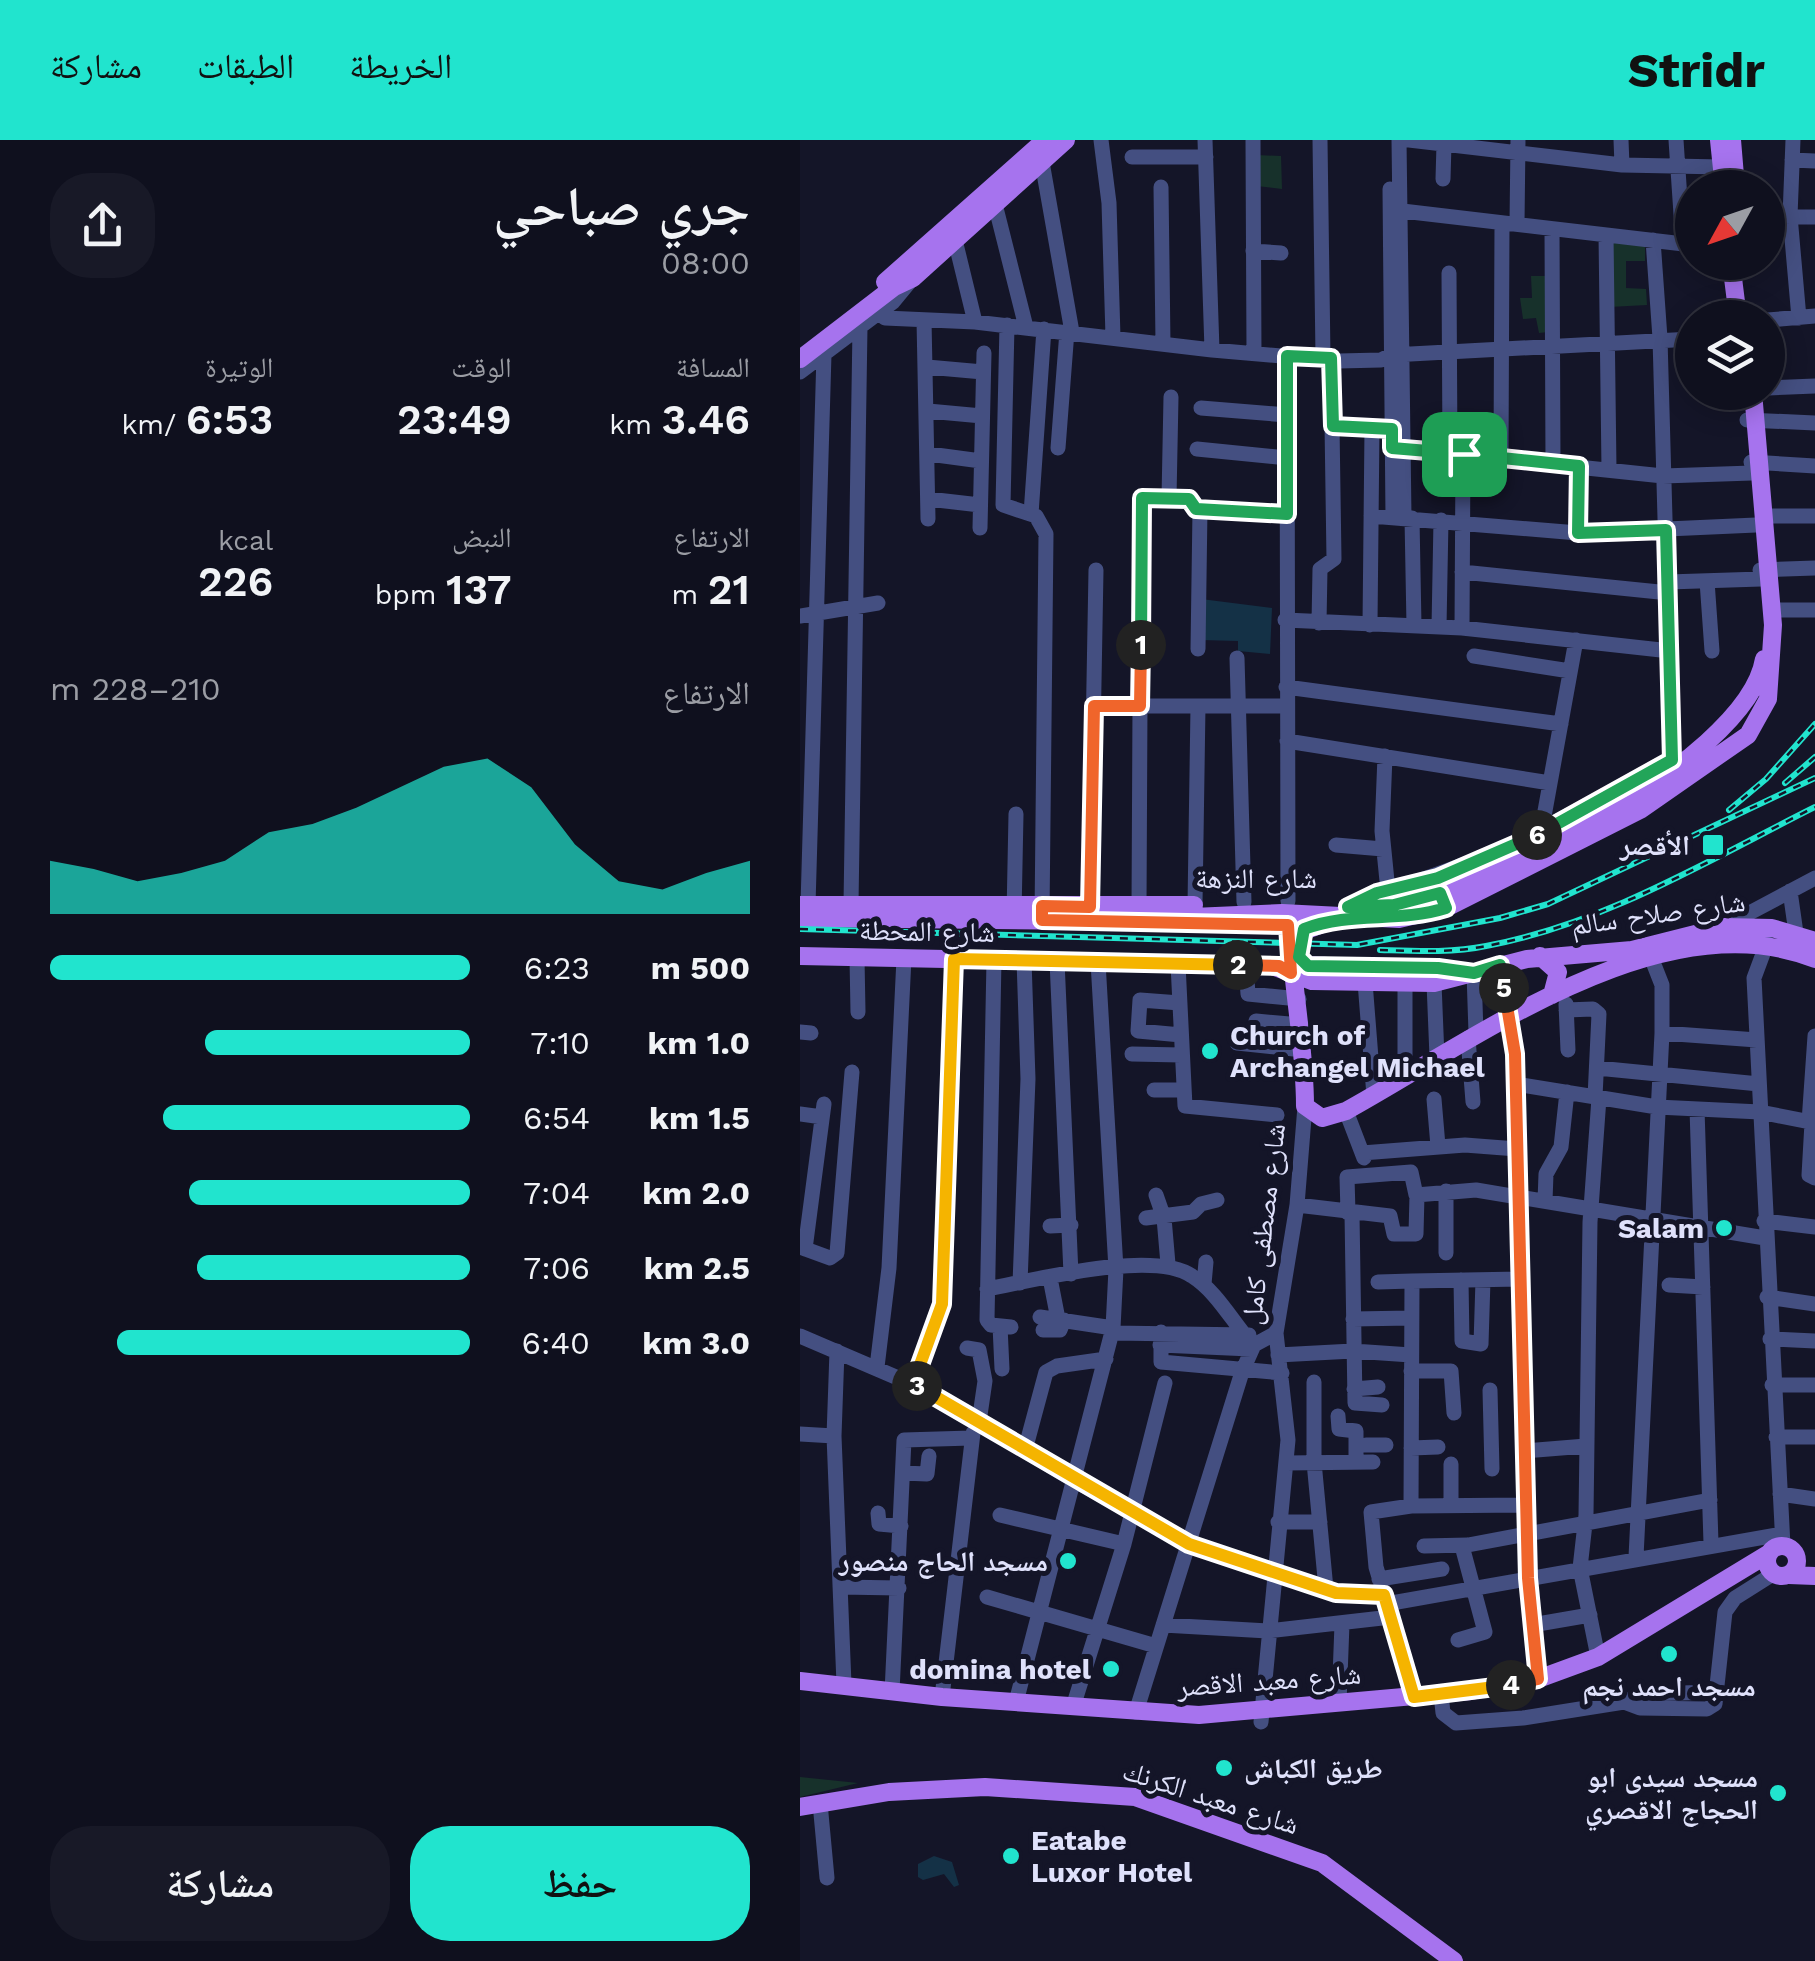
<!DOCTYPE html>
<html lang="ar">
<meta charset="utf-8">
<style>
body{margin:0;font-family:"Work Sans","Noto Naskh Arabic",sans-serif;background:#181927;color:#f1f3f6;direction:rtl;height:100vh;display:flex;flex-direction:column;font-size:38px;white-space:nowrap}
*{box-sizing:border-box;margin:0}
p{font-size:32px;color:#9b9da4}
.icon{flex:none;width:55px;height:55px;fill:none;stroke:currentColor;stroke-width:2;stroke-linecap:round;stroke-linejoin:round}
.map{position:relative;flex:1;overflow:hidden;direction:ltr}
.sheet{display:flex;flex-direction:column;background:#0f101e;width:800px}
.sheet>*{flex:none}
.needle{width:65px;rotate:230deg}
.controls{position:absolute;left:875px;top:30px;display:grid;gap:20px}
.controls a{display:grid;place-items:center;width:110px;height:110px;border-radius:50%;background:#0f101e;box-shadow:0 5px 25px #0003,0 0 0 2px #2f303c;font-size:50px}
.pin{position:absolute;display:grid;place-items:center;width:85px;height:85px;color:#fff;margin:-42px;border-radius:20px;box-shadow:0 5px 15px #0006}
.km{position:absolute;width:50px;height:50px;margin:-25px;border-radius:50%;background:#222;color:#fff;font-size:28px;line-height:50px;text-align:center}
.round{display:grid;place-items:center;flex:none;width:105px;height:105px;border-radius:40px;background:#181927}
.head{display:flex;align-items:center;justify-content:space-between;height:170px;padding:0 50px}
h1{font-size:55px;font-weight:600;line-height:75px}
.stats{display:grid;grid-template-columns:repeat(3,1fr);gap:15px;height:170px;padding:10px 50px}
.stats div{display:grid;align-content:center}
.stats b{font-size:42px;font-weight:600}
.stats small{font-size:28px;font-weight:400}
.stats p{font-size:28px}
.chart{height:280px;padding:20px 50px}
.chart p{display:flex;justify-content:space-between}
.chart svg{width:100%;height:180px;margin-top:10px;fill:#21e4ce;opacity:.7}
.action{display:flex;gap:20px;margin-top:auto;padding:20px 50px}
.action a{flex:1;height:115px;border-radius:40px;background:#21e4ce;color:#111;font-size:40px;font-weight:600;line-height:115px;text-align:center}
.action a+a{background:#181927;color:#f1f3f6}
ul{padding:0 50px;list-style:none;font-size:32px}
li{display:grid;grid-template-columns:160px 120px 1fr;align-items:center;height:75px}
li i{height:25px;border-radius:12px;background:#21e4ce}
header{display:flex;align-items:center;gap:60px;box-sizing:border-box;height:140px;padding:0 50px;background:#21e4ce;color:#111}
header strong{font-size:48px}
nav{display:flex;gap:55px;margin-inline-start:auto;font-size:35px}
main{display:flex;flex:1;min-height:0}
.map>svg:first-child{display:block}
</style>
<header>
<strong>Stridr</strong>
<nav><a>الخريطة</a><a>الطبقات</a><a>مشاركة</a></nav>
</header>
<main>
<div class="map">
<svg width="1015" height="1821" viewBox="0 0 1015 1821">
<rect width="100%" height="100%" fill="#141528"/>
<!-- green -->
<path fill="#17312b" d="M 457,15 L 481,16 L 482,49 L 457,46 Z
M 808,101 L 845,103 L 845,121 L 826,121 L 826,148 L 846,149 L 847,165 L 809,167 Z
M 731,136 L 750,136 L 748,192 L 739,193 L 736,178 L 723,179 L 720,158 L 732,158 Z
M 0,1637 L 58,1643 L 0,1657 Z"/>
<!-- water -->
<path fill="#143146" d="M 401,459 L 472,468 L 470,514 L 438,511 L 438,501 L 401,500 Z
M 134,1716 L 152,1722 L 159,1745 L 154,1747 L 144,1734 L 123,1740 L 118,1737 L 118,1724 Z"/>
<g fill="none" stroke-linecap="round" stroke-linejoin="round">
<!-- minor -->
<path stroke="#444f81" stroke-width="15" d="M 301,0 L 309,63 L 313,197
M 405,0 L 412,210
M 453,0 L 454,213
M 520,0 L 523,217
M 599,0 L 604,377
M 609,0 L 822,25 L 922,27
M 821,0 L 822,25
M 876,0 L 883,104
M 993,0 L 990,76 L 999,178
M 332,17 L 406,17
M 992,20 L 1015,21
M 242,22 L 272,192
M 643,39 L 644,4
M 361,47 L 363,203
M 590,49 L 593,377
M 195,64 L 226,187
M 594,70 L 892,105
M 968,76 L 1015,77
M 717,84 L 718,0
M 752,89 L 753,323
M 806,95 L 809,329
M 155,100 L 175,182
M 853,100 L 860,198 L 872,631
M 453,111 L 481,113
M 649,133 L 650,313
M 69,166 L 85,178 L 175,182 L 412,210 L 539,221 L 581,220 L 591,215
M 124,180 L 128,379
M 968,180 L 1015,176
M 207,185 L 203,365 L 236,376 L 246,394 L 242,776
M 487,215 L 488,761
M 592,215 L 892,199
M 127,227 L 183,232
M 0,232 L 93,162 L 112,139
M 968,248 L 1015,246
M 401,268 L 487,275
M 128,271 L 182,276
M 947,280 L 1015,283
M 533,286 L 578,288
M 258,308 L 267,191
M 597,308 L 863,336 L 952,333
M 397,309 L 487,318
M 129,314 L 181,321
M 701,318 L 702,83
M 951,322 L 1015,326
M 369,358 L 371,257
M 128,359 L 180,365
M 231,374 L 244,189
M 571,376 L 778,393 L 956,385
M 965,376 L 1015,376
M 612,378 L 614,486
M 180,388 L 184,213
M 778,393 L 779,326
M 960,430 L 1015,428
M 662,432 L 869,453
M 907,441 L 912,511
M 868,442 L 961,439
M 972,470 L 1015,470
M 0,476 L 78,463
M 485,480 L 662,488 L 870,511
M 519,483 L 520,429 L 534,419 L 531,217
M 570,485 L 572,288
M 639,487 L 641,380
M 662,488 L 663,314
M 398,509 L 400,369
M 674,516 L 770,531
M 437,518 L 444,762
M 486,547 L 761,584
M 294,566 L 486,566
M 487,601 L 750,643
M 585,616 L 582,691 L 588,751
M 741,693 L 776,500
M 536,705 L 583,709
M 990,751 L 996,793
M 51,764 L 60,187
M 8,765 L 24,214
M 395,765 L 398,566
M 549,766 L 701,711 L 872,620
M 290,767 L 296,430
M 339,768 L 341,359 L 389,359 L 396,369 L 487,375
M 214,775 L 216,674
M 923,787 L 1015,738
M 967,803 L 954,838 L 983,1406
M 57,818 L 58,872
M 194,820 L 187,1180 L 191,1185 L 211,1187
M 257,821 L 271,1134
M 378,824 L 385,966 L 477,975
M 446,825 L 448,854 L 499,859
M 700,825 L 715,914 L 728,1437 L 738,1539
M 674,833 L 676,893
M 565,842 L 574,956
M 605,842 L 605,937
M 634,843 L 637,917
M 380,863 L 340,860 L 338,891 L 381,895
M 766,864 L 768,910
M 766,870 L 793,869 L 799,874 L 795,957
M 456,881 L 501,885
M 0,892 L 11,893
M 862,893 L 957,900
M 668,898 L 673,962
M 437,903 L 503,910
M 332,914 L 381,915
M 438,927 L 505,934
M 797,928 L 959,944
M 716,944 L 857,967 L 960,972 L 1015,983
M 354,950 L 383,950
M 634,959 L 638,1006
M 897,969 L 911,1403
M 546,971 L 564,1018
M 0,974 L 22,977
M 1009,982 L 1015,896
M 1012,983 L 1009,1035 L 1015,1038
M 562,1013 L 665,1005 L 717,1009
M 646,1051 L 646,1113
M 356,1055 L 364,1078 L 368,1124
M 745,1061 L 746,1034 L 761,1007 L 767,952
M 497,1065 L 590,1076 L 594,1094 L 616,1094 L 617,1055
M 548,1073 L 547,1037 L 611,1032 L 616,1055 L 676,1050 L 965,1098
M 552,1074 L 555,1263 L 582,1265
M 346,1078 L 393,1072 L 401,1064 L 417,1060
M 964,1081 L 1015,1087
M 250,1086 L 271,1085
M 0,1107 L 30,1118 L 37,1113 L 52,932
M 5,1109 L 24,964
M 250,1138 L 258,1179
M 661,1140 L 662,1201 L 681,1204 L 683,1140
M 578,1142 L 612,1141
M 220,1143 L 228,939 L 224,820
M 404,1144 L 406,1122
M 869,1145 L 903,1147
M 187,1149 C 236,1140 353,1109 392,1136 C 414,1150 428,1174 444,1194
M 967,1157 L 1015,1164
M 240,1177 L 313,1188
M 553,1179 L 611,1178
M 200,1186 L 202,1229
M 243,1190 L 260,1190 L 264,1180
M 361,1192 L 361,1222 L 482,1233
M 313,1193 L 449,1195
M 0,1196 L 126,1250 L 275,1341 L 389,1403 L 536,1453 L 584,1455
M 970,1199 L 1015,1201
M 360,1205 L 451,1209
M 167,1208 L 179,1210 L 185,1241 L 179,1282
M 37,1211 L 34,1296 L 44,1544
M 478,1215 L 553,1211 L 611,1215
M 77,1227 L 89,1128 L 104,818
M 611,1231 L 651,1231 L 654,1273
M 514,1242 L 514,1322 L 526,1449
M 113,1244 L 142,1165 L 154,819
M 972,1245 L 1015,1245
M 554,1249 L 578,1247
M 690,1250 L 692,1329
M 538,1276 L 539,1289 L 556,1291 L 556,1322
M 0,1294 L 34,1296
M 976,1297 L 1015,1297
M 566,1305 L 586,1305
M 611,1308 L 638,1307
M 225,1310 L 246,1232 L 257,1226 L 306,1219
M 724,1311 L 786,1306
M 486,1323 L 573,1322
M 651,1324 L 651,1365
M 103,1333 L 127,1334 L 129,1316
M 980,1354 L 1015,1359
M 611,1366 L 612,1141 L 720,1139
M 78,1373 L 79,1384 L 101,1386
M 200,1375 L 324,1404
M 478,1382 L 520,1382
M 624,1406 L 668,1405 L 910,1360
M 836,1417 L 862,893 L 862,845 L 851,817
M 579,1439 L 642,1429
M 40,1447 L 99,1448
M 187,1457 L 356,1506
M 586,1464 L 982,1394
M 363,1485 L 468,1491 L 591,1477
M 732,1485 L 790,1475
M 658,1500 L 685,1492 L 662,1406
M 798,1517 L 780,1428 L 786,1375 L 790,1082 L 799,958
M 92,1552 L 104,1300 L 171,1298
M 641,1554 L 643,1573 L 656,1583 L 723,1578 L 824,1562 L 841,1554 L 919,1552
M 142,1557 L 173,1293
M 615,1557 L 576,1427 L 571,1372 L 611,1366 L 726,1365
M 216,1562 L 313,1188 L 316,1129 L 298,822
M 824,1562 L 840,1568 L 907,1569 L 915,1564 L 925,1472 L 935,1458 L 973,1434
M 539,1563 L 542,1484
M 273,1567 L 324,1404 L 365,1243
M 336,1572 L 442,1232 L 454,1205 L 476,1193
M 461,1582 L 488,1300 L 476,1193 L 497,1065 L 505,966
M 20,1663 L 27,1738"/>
<!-- major -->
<path stroke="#a673ee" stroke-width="18" d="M 919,0 L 924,48
M 932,0 L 936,48
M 931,122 L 938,178
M 85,142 L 245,0
M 0,219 L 94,147 L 113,138 L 266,0
M 0,765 L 394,765
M 555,767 C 654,769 947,624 964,519
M 0,778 L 302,781 L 482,773 L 599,779 L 646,768 L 840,670 L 948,595 L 968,559 L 973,485 L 953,252
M 533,780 L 501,792 L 499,817 L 504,825 L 669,832
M 466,783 L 485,783 L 490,788 C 492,848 505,905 505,966 L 522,978 L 546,971 C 675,900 863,758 1015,819
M 0,816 L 472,826 L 512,841 L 634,843 L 727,819 L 832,810 L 923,787 L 972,788 L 1015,801
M 740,816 L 758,832 L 752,855
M967 1421a15 15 0 1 1 30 0a15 15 0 1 1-30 0Z
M 989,1435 L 1015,1436
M 0,1541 L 142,1557 L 399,1575 L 671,1551 L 738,1539 L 798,1517 L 968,1414
M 0,1667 L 89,1652 L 185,1647 L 335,1657 L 522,1723 L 654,1821"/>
<defs>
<path id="rail" d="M 985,643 L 1015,617
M 929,670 L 966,639 L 1015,584
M 0,789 L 557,805 L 700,778 L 748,764 L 1015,638
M 580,810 C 615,811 652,813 686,806 C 804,784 909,720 1015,667"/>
</defs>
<!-- rail casing -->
<use href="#rail" stroke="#21e4ce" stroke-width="6"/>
<!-- rail -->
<use href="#rail" stroke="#141528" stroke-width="2.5" stroke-dasharray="8" stroke-linecap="butt"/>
</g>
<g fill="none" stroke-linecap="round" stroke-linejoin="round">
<defs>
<path id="split-1" d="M 341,505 L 342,358 L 389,359 L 396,369 L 487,374 L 487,216 L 531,218 L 533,286 L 592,289 L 592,308 L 664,314"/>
<path id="split-2" d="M 341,505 L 340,566 L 294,566 L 290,767 L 242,766 L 242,780 L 488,785 L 491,833 L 479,826 L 438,825"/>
<path id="split-3" d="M 117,1246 L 113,1244 L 142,1164 L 154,819 L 438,825"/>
<path id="split-4" d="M 117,1246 L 389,1404 L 536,1453 L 584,1455 L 614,1557 L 711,1545"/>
<path id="split-5" d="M 704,848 L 715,914 L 728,1438 L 738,1539 L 711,1545"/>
<path id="split-6" d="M 704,848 L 700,825 L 674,833 L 638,828 L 508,826 L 499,817 L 504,789 C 551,771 598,783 646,768 L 640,753 L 594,765 L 548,767 L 577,753 L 638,738 L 737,695"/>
<path id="split-7" d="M 664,314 L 779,326 L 778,393 L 866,390 L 872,620 L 737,695"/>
</defs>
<!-- split-1 casing -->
<use href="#split-1" stroke="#fff" stroke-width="20"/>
<!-- split-2 casing -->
<use href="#split-2" stroke="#fff" stroke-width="20"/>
<!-- split-3 casing -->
<use href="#split-3" stroke="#fff" stroke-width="20"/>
<!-- split-4 casing -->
<use href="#split-4" stroke="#fff" stroke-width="20"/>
<!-- split-5 casing -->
<use href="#split-5" stroke="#fff" stroke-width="20"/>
<!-- split-6 casing -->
<use href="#split-6" stroke="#fff" stroke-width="20"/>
<!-- split-7 casing -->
<use href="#split-7" stroke="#fff" stroke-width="20"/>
<!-- split-1 -->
<use href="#split-1" stroke="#22a559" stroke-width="12"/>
<!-- split-2 -->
<use href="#split-2" stroke="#f0652b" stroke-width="12"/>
<!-- split-3 -->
<use href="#split-3" stroke="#f5b400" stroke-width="12"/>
<!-- split-4 -->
<use href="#split-4" stroke="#f5b400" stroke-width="12"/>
<!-- split-5 -->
<use href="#split-5" stroke="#f0652b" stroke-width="12"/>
<!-- split-6 -->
<use href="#split-6" stroke="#22a559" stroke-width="12"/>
<!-- split-7 -->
<use href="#split-7" stroke="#22a559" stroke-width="12"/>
</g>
<!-- markers -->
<g fill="#21e4ce" stroke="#141528" stroke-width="4">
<rect x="901" y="693" width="24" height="24" rx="5"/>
<circle cx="410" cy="911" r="10"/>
<circle cx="924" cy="1088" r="10"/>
<circle cx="268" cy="1421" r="10"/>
<circle cx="869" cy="1514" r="10"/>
<circle cx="311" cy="1529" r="10"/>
<circle cx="424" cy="1628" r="10"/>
<circle cx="978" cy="1653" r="10"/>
<circle cx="211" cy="1716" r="10"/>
</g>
<g text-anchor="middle" stroke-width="10" stroke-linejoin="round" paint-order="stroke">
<!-- poi labels -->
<g font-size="28" font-weight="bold" fill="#dfe1fb" stroke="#141528" text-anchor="end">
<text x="890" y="715">الأقصر</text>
<text x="430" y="905" text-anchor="start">Church of<tspan x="430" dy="32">Archangel Michael</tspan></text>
<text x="904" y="1098">Salam</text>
<text x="248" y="1431">مسجد الحاج منصور</text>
<text x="291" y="1539">domina hotel</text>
<text x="869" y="1556" text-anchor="middle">مسجد احمد نجم</text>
<text x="444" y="1638" text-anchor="start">طريق الكباش</text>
<text x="958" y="1647">مسجد سيدى ابو<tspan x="958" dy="32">الحجاج الاقصري</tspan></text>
<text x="231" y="1710" text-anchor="start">Eatabe<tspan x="231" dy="32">Luxor Hotel</tspan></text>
</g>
<!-- street labels -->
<g font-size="28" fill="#dfe1fb" stroke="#141528">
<text x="456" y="748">شارع النزهة</text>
<text transform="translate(858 773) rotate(-8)" y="10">شارع صلاح سالم</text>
<text transform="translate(127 791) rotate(1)" y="10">شارع المحطة</text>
<text transform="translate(463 1084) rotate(-83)" y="10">شارع مصطفى كامل</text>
<text transform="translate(469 1540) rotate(-4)" y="10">شارع معبد الاقصر</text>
<text transform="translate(411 1657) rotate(18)" y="10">شارع معبد الكرنك</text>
</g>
</g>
</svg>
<div class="controls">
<a><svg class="needle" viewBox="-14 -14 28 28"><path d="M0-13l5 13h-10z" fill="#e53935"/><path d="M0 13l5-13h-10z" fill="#9b9da4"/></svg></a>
<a><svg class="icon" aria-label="layers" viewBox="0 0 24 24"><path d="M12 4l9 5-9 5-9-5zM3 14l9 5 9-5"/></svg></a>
</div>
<div class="pin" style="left:664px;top:314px;background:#1e9e55"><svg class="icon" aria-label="arrive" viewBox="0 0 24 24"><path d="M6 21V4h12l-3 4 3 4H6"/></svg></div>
<b class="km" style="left:341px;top:505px">1</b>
<b class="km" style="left:438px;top:825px">2</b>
<b class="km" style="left:117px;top:1246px">3</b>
<b class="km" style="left:711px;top:1545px">4</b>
<b class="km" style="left:704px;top:848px">5</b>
<b class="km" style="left:737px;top:695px">6</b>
</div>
<section class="sheet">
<div class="head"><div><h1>جري صباحي</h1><p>08:00</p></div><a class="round"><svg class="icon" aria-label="share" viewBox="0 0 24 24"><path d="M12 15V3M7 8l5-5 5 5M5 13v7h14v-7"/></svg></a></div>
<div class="stats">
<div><p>المسافة</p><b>3.46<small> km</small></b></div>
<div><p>الوقت</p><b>23:49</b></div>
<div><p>الوتيرة</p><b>6:53<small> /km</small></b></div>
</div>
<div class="stats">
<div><p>الارتفاع</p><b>21<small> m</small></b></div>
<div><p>النبض</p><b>137<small> bpm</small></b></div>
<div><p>kcal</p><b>226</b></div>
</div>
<div class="chart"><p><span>الارتفاع</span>210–228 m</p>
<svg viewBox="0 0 160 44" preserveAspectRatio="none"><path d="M0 44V31L10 33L20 36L30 34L40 31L50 24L60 22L70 18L80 13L90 8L100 6L110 13L120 27L130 36L140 38L150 34L160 31V44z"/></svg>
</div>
<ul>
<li><b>500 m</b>6:23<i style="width:100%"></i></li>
<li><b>1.0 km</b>7:10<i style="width:63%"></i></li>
<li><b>1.5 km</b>6:54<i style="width:73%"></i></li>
<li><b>2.0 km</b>7:04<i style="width:67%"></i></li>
<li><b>2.5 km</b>7:06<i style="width:65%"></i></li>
<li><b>3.0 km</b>6:40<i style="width:84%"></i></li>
</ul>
<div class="action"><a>حفظ</a><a>مشاركة</a></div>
</section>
</main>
